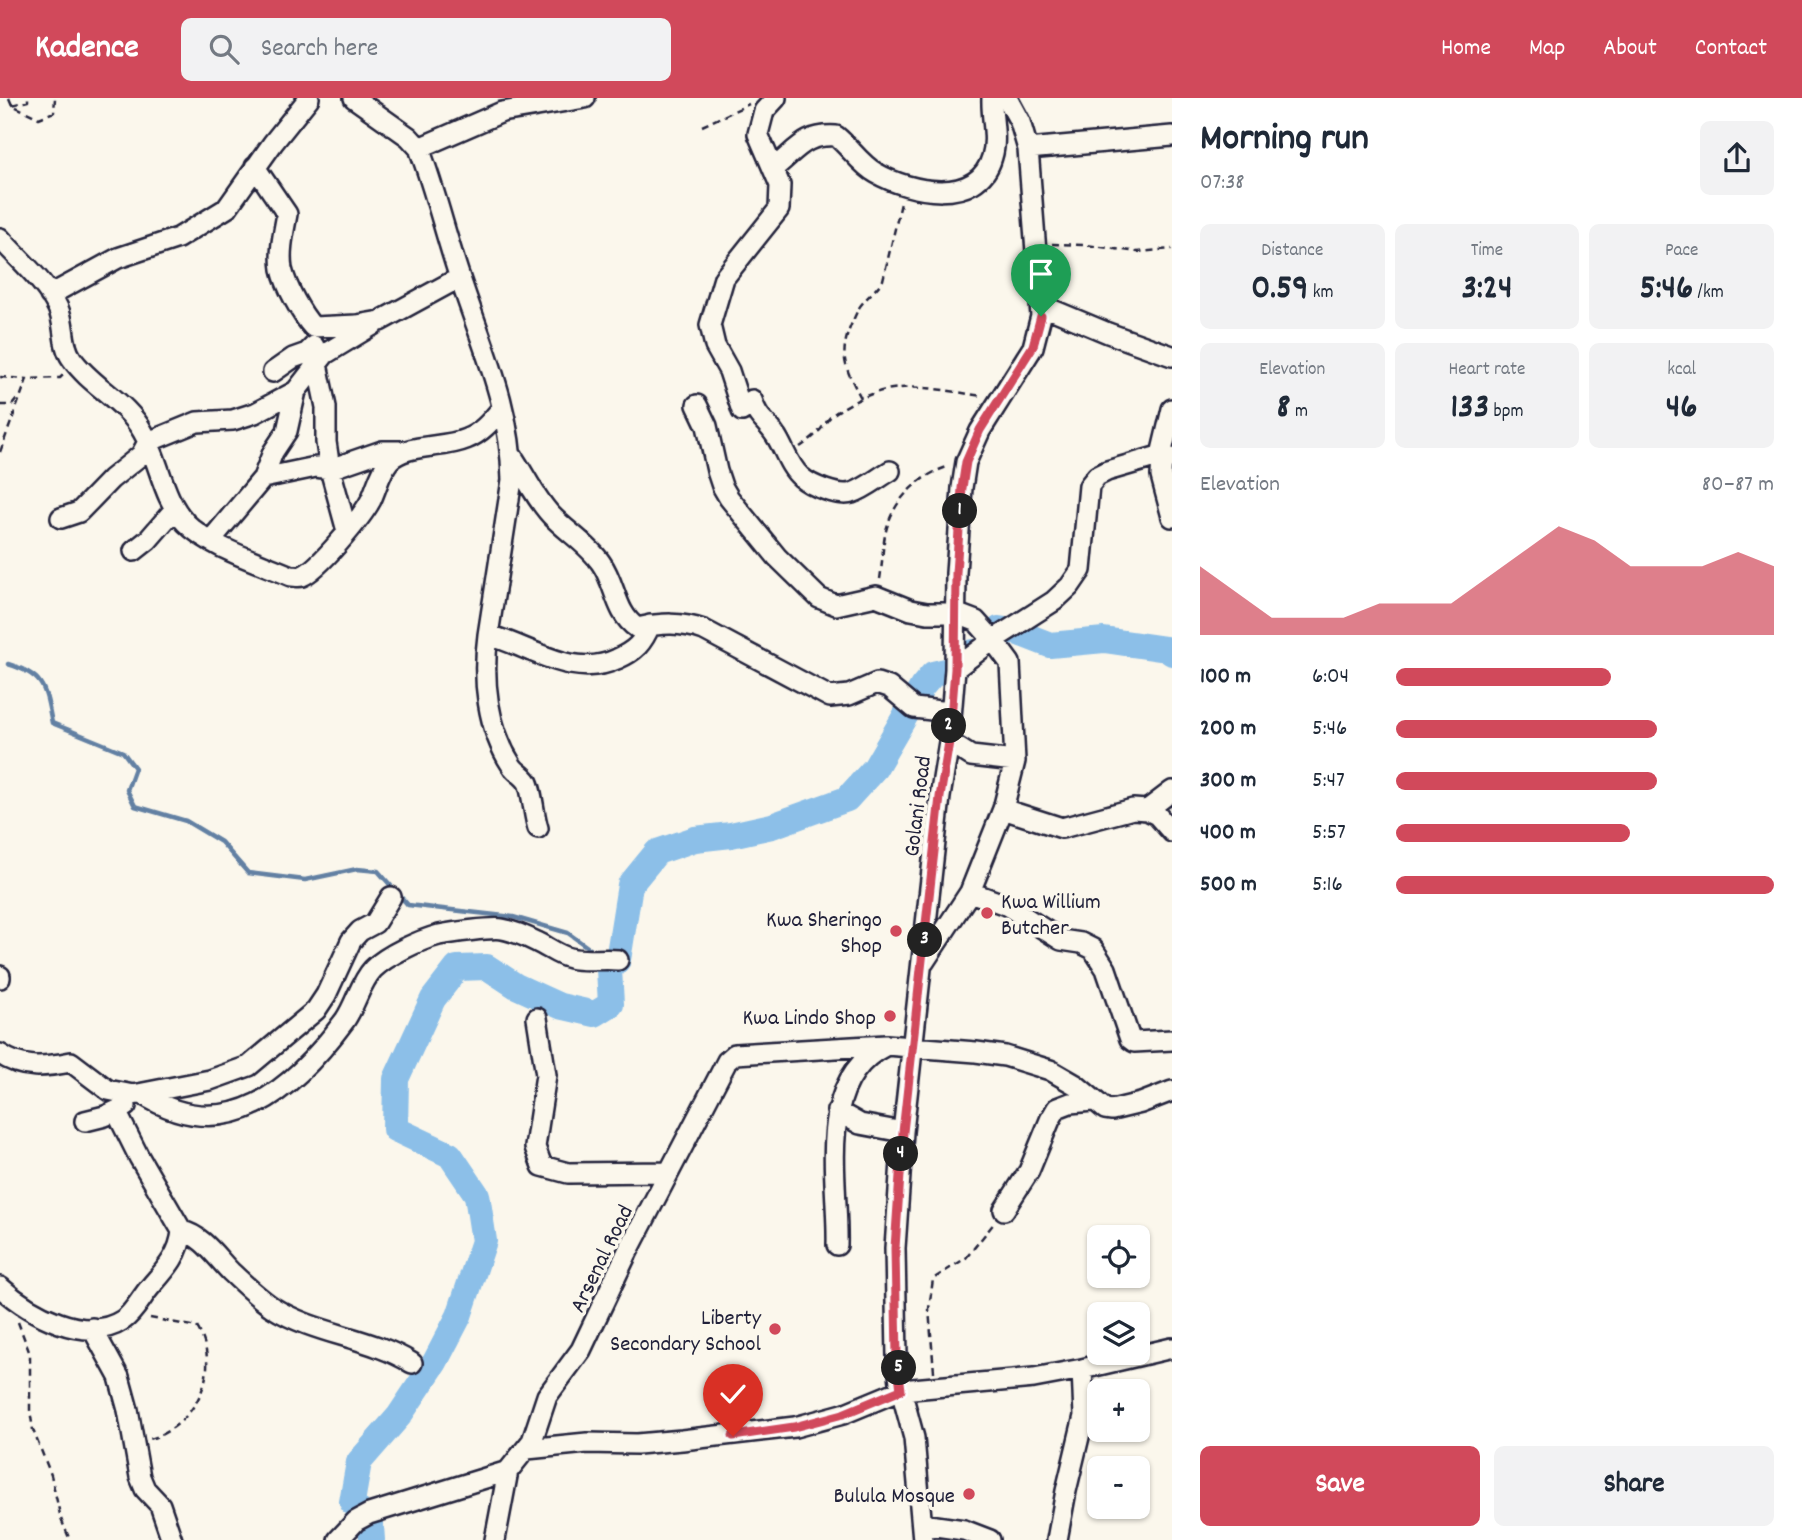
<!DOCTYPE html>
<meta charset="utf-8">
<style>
body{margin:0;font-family:Dekko,sans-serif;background:#f2f2f3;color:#1f2937;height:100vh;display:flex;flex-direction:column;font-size:26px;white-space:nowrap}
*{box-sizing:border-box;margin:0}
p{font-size:23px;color:#747a83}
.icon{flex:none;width:38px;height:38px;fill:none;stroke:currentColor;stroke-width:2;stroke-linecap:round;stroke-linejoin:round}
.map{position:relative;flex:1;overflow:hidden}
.sheet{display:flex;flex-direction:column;background:#fff;width:630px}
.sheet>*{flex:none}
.controls{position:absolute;left:1087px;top:1127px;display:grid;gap:14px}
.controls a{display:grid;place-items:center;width:63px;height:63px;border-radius:10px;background:#fff;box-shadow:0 2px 5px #0004;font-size:35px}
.pin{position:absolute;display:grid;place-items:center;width:60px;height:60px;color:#fff;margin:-72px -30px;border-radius:50% 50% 50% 0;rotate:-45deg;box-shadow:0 0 7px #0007}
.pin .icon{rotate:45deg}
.km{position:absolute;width:35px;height:35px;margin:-18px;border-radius:50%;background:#222;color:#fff;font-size:19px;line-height:35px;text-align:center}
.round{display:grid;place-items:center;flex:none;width:74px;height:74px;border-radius:10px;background:#f2f2f3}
.overview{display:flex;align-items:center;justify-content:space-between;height:119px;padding:0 28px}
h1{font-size:38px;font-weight:700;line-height:52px}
.stats{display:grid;grid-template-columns:repeat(3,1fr);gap:10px;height:119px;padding:7px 28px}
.stats div{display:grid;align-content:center;border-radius:10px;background:#f2f2f3;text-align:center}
.stats b{font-size:35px;font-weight:700}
.stats small{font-size:19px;font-weight:400}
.stats p{font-size:19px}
.chart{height:196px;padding:14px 28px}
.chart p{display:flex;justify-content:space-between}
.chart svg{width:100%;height:126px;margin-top:7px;fill:#d1495b;opacity:.7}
.cta{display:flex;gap:14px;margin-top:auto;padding:14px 28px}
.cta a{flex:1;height:80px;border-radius:10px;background:#d1495b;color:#fff;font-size:28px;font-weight:700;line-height:80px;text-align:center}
.cta a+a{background:#f2f2f3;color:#1f2937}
ul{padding:0 28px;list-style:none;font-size:23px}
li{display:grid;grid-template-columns:112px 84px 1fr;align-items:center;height:52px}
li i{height:18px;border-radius:9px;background:#d1495b}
header{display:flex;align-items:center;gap:42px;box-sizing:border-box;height:98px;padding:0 35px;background:#d1495b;color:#fff}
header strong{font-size:33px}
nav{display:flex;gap:38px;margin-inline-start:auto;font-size:24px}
.search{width:490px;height:63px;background:#f2f2f3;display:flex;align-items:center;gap:18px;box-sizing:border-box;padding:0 24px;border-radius:10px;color:#747a83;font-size:26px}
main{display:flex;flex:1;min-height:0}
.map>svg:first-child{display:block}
</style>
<header>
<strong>Kadence</strong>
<div class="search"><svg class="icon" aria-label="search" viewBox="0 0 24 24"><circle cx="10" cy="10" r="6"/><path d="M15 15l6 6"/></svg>Search here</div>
<nav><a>Home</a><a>Map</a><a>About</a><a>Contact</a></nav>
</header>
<main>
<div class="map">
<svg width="1172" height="1442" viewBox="0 0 1172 1442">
<rect width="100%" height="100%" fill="#fbf7ec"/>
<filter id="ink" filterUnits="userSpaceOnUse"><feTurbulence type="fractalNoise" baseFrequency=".0143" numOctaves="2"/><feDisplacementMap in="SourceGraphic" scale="14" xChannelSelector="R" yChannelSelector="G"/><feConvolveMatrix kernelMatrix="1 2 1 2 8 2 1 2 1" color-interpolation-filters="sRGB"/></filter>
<g filter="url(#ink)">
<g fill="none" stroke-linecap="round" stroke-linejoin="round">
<!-- stream -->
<path stroke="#6280a3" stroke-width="4.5" d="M 8,566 C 45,577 45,590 52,625 L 123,654 L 135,670 L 127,692 L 135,708 L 186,723 L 221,744 L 248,775 L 305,782 L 357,771 L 378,773 L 408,807 L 513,819 L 568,835 L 597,856"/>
<!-- river -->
<path stroke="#8cbfe8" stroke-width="26" d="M 1004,535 L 999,531 L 1013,533 L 1011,532 L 1050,547 L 1104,542 L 1166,551 L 1172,555
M 372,1442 L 371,1428 L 352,1404 L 359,1364 L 399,1318 L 435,1264 L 459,1218 L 484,1143 L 477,1097 L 450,1057 L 395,1031 L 396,981 L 433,901 L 457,870 L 487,869 L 516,888 L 560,908 L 595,916 L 611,906 L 609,871 L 618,862 L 630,787 L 657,754 L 695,741 L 731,737 L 772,728 L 847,701 L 875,670 L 922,589 L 933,576 L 955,571 L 954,568 L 973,554"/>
<defs>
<path id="minor" d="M 354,0 L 409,39 L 419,50 C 435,92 445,135 459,177 C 482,248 511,307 512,382 L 488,537 C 482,581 487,630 512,668 C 516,674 523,677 527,683 C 532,690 534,719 538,730
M 419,50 L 502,14 L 585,0
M 1028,51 L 1172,38
M 255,69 L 287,116 C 284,133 279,153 282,171 C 286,188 301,216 313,229 L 357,227 L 380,223 L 459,180
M 774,70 C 798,51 804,36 836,38 C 850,49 860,66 876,75 C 909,94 978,109 992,59 C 998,40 991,20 992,0
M 0,140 C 19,162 46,184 58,210 C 66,227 61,246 72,261 C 91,288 126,303 143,334 C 160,363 162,400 186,425 C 211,450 259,464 291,478 C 295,478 298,479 302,478 C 318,472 362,419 371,402 C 377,389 380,374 389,363 C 405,345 443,351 466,341 C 482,335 492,322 502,310
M 50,197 L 118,160 L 178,140 L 227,110 L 273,45 L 309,0
M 1041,207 L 1108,235 L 1172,258
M 273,274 L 293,260 L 307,255 L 314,248
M 752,302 C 758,322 766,322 776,338 C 784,350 789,369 801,379 C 811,388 839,399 852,395 C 865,391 878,380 890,373
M 697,307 L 707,328 L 717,373 L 722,388 L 729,400 L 777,459 L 819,500 L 836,507 L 876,498 L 911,512 L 927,515 L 955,515 L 976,523 L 993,542 L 1010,565 L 1015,663 L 1003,711 L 970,794 L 924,864
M 1172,311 L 1162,353 L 1162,357 L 1172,360
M 742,313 L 729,273 L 715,248 L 710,227 L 724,180 L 779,111 L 780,87 L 758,36 L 764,13 L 776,0
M 512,358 C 525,377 535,400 551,417 C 567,434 588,446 601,465 C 616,486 615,515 637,530 C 662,525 681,524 704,532 L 830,599 L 849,597 L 877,585 L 889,589 L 914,610 L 950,614
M 263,380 L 316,369 L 330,371 L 382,353 L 401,353
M 61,420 L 79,414 L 111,381 L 141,357 L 148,344 L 197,324 L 233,322 L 255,315 L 296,293
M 347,433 L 330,371 L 326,344 L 326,309 L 317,266 L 325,256 L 373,227
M 211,442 L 263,380 L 273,354 L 287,333 L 296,293 L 317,266 L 307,255
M 134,453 L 148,442 L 174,412
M 488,537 C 530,548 573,582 617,561 C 635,553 643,545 650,527
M 955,571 L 993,542 L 1054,503 L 1070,488 L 1081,472 L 1089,388 L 1097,378 L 1107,373 L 1162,357 L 1161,378 L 1172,419
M 949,644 L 971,658 L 1015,663
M 1003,711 L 1062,730 L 1133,711 L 1147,712 L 1157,717 L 1172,734
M 1147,712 L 1172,693
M 970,794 L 1006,807 L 1061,842 L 1081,845 L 1093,851 L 1106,871 L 1130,941 L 1134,944 L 1172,942
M 0,878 L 0,880
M 537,920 L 546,977 L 535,1049 L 542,1068 L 568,1075 L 668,1074
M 0,956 C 23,972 45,969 71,964 L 108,992 L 133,997 L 210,982 L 249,968 L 316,912 L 326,897 L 351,843 L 360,833 L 375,825 L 391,799
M 142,996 C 228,1051 294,991 345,922 C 356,906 360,885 373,871 C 387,857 420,842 439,837 C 450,835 492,829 502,831 C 513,833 527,839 537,844 C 548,849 559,858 570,860 C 585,864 603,860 618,862
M 837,1013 L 860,1026 L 903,1034
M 85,1023 L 105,1018 L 126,1008
M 1004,1112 L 1029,1073 L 1050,1022 L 1057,1010 L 1070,1005 L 1093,1003
M 182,1133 C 203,1138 216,1159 231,1174 C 244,1186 257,1199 272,1209 C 316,1237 368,1238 412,1265
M 837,1147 C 839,1084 814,983 885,948
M 0,1189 C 29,1215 85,1247 123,1222 C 134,1215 142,1198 151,1188 C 166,1171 180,1156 182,1133 L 139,1059 L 116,1013
M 92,1230 L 119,1279 L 128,1312 L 140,1379 L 145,1391 L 160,1407 L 172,1442
M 527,1351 L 587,1345 L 637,1346 L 682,1342 L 795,1329 L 843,1316 L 901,1292 L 1034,1280 L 1082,1271 L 1172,1250
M 922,1426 L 964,1432 L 990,1442
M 338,1442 L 356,1423 L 369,1416 L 508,1373 L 532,1343 L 547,1298 L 581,1252 L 627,1155 L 727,963 L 735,956 L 886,947 L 976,954 L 1005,958 L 1050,972 L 1076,987 L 1105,1011 L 1112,1012 L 1141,1005 L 1172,993
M 495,1442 L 508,1373
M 923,1442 L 914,1340 L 901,1292 L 897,1260 L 895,1150 L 903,1034 L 940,699 L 949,644 L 955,571 L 956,475 L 962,390 L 966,364 L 980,333 L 1033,249 L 1041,218 L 1028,51 L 1020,24 L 1007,0
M 1057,1442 L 1066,1393 L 1084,1318 L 1082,1271"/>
</defs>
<!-- minor casing -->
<use href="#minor" stroke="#22223b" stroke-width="24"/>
<!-- path -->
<path stroke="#22223b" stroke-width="2.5" stroke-dasharray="7 5" stroke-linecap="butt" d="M 9,0 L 12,7 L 39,20 L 54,14 L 55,0
M 12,7 L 28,3 L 28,0
M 702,28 L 749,6
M 1052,146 L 1086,147 L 1138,154 L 1172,151
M 0,279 L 27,281
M 861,300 C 846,272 838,258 851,227 C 854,221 857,212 861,207 C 868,198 877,191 883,182 L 901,105
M 0,307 L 12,307 L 18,300
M 800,349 C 807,344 815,338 821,331 C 825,326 829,319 835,315 C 889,279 922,289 982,298
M 0,354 L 27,281 L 60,280 L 63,277
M 880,481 C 883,463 882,443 888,426 C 897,398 922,376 950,368
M 150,1220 L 197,1229 C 223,1272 196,1327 150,1341
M 18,1224 L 30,1256 L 30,1312 L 33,1332 L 51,1377 L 61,1421 L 70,1442
M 934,1274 L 929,1211 L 933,1181 L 966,1160 L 995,1124"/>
<!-- minor -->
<use href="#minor" stroke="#fbf7ec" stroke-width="19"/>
</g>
</g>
<g fill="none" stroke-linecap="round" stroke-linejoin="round" filter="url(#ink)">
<defs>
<path id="route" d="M 733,1338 L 794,1329 L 843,1316 L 901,1292 L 897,1259 L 895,1150 L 903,1034 L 940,699 L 949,644 L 955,571 L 956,475 L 962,390 L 966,364 L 980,332 L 1033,248 L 1041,218"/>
</defs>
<!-- route casing -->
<use href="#route" stroke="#fff" stroke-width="14"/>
<!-- route -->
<use href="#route" stroke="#d1495b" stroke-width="9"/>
</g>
<!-- markers -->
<g fill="#d1495b" stroke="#fbf7ec" stroke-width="2.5">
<circle cx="987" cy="815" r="7"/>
<circle cx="896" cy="833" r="7"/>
<circle cx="890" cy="918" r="7"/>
<circle cx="775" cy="1231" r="7"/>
<circle cx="969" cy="1396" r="7"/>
</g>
<g text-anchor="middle" stroke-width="7" stroke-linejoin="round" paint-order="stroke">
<!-- street labels -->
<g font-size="23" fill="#22223b" stroke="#fbf7ec">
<text transform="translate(916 708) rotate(-83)" y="8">Golani Road</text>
<text transform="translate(600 1160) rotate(-64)" y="8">Arsenal Road</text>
</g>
<!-- poi labels -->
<g font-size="23" fill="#22223b" stroke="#fbf7ec" text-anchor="end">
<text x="1001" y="810" text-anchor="start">Kwa Willium<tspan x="1001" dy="26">Butcher</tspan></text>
<text x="882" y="828">Kwa Sheringo<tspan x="882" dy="26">Shop</tspan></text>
<text x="876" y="926">Kwa Lindo Shop</text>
<text x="761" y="1226">Liberty<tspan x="761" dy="26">Secondary School</tspan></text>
<text x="955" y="1404">Bulula Mosque</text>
</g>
</g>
</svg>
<div class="controls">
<a><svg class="icon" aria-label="locate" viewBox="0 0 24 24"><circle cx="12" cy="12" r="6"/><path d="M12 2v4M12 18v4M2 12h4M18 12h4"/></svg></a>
<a><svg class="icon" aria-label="layers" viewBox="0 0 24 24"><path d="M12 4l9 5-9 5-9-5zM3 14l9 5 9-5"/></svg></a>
<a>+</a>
<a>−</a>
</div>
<div class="pin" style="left:1041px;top:218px;background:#1e9e55"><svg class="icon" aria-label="arrive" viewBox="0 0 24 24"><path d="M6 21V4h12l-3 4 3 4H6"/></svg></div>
<div class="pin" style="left:733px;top:1338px;background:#d93025"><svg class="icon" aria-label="check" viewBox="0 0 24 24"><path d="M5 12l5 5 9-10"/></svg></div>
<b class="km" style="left:960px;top:413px">1</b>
<b class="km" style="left:949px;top:628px">2</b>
<b class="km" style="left:925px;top:842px">3</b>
<b class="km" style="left:901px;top:1056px">4</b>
<b class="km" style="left:899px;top:1270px">5</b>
</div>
<section class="sheet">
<div class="overview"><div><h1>Morning run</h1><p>07:38</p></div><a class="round"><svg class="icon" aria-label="share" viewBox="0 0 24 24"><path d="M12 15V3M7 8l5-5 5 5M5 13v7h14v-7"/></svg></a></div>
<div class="stats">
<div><p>Distance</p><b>0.59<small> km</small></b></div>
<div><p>Time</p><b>3:24</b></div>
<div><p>Pace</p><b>5:46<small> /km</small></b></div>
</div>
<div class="stats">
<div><p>Elevation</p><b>8<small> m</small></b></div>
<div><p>Heart rate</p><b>133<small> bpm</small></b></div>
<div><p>kcal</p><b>46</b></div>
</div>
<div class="chart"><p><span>Elevation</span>80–87 m</p>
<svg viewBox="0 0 160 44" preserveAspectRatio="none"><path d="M0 44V20L10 29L20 38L30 38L40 38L50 33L60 33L70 33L80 24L90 15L100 6L110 11L120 20L130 20L140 20L150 15L160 20V44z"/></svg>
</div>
<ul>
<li><b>100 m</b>6:04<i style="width:57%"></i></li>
<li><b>200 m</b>5:46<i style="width:69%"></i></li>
<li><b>300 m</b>5:47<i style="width:69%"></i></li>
<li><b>400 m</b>5:57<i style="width:62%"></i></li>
<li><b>500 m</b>5:16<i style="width:100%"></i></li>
</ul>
<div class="cta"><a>Save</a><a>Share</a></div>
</section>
</main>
